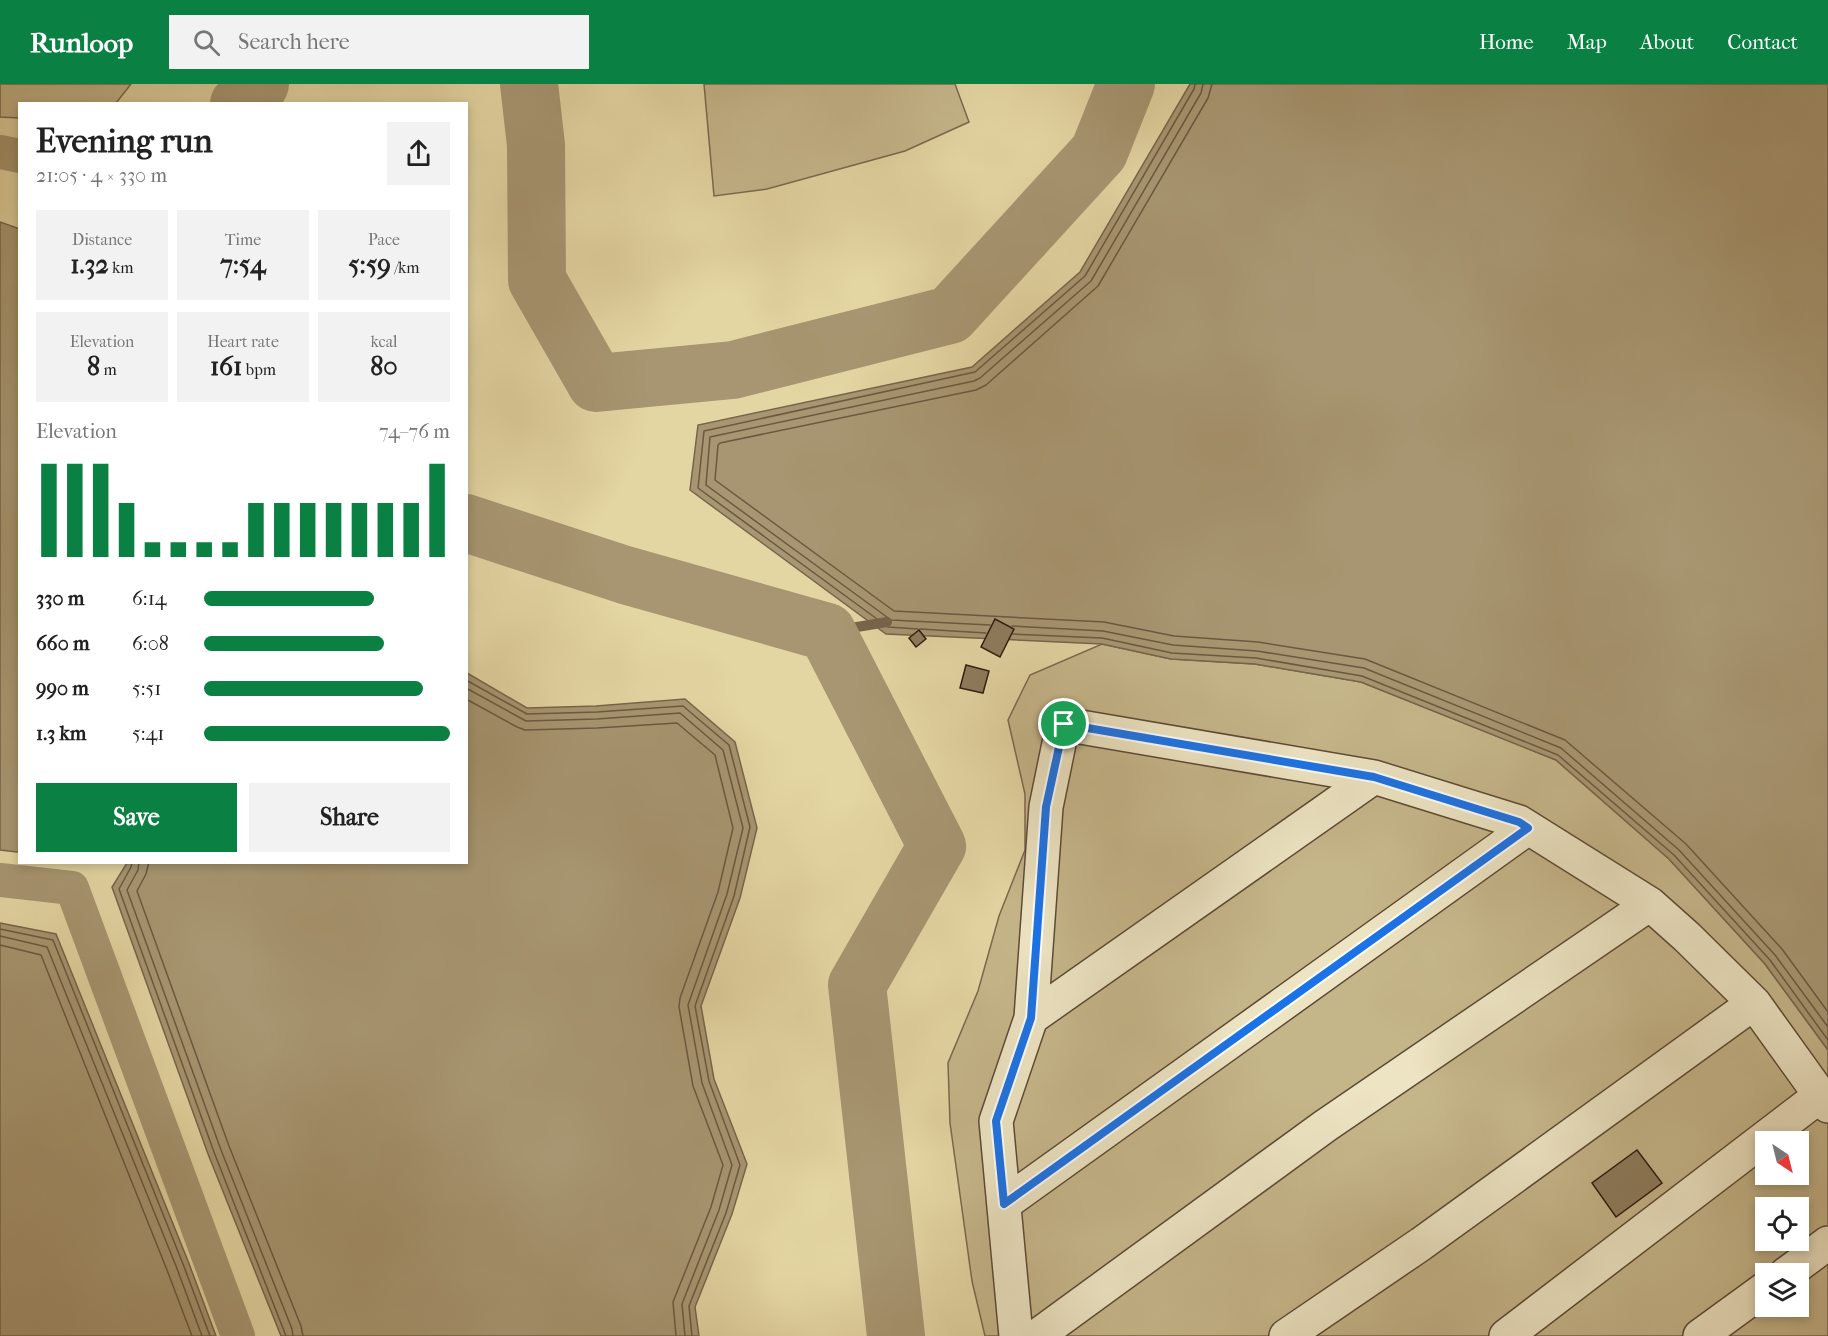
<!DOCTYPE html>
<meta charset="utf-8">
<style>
body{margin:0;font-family:"IM FELL French Canon",serif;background:#f2f2f2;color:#222;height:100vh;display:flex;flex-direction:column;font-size:22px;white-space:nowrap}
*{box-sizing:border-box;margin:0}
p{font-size:20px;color:#767676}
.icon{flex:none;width:33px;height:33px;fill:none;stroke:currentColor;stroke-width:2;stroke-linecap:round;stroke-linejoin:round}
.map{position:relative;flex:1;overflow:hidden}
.drawer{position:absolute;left:18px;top:18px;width:450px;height:762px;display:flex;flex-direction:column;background:#fff;border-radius:0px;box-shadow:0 3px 9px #0003}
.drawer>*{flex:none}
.needle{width:39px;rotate:145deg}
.fabs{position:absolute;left:1755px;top:1047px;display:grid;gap:12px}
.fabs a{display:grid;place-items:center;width:54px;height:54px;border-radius:0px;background:#fff;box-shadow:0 3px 9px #0003;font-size:30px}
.pin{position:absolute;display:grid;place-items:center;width:51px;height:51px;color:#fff;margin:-26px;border:3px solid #fff;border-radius:50%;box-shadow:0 2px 6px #0007}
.round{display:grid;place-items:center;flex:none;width:63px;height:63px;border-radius:0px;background:#f2f2f2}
.overview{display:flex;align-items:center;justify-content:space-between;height:102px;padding:0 18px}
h1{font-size:33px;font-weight:800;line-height:45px}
.stats{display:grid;grid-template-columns:repeat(3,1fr);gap:9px;height:102px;padding:6px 18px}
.stats div{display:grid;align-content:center;border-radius:0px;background:#f2f2f2;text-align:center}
.stats b{font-size:26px;font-weight:800}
.stats small{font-size:16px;font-weight:400}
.stats p{font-size:16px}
.chart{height:168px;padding:12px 18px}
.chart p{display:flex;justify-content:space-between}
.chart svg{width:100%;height:108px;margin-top:6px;stroke:#0b8043;stroke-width:6}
.button{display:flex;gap:12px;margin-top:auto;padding:12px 18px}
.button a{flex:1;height:69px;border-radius:0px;background:#0b8043;color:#fff;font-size:24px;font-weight:800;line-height:69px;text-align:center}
.button a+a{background:#f2f2f2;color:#222}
ul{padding:0 18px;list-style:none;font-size:20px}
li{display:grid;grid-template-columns:96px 72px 1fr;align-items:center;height:45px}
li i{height:15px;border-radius:8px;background:#0b8043}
header{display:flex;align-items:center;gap:36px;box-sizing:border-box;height:84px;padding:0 30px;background:#0b8043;color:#fff}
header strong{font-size:28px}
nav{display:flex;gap:33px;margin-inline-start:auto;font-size:21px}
.search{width:420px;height:54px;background:#f2f2f2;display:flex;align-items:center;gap:15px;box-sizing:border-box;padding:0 21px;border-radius:0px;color:#767676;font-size:22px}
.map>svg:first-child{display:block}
</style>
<header>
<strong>Runloop</strong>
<div class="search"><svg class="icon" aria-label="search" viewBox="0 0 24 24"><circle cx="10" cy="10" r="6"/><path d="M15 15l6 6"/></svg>Search here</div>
<nav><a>Home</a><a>Map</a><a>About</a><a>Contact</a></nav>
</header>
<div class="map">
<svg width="1828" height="1252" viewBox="0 0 1828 1252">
<rect width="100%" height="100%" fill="#e4d6a3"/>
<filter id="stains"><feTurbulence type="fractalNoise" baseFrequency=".00333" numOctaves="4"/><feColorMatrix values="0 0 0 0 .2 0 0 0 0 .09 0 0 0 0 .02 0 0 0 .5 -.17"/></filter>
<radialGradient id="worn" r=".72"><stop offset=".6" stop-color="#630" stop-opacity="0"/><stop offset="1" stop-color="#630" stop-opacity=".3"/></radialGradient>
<!-- green -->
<path fill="#c5b68a" stroke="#7a684e" stroke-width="1.5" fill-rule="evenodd" d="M 0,0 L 131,0 L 116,19 L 20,20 L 19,34 L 0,33 Z
M 704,0 L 955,0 L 969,38 L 905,67 L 767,105 L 714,112 Z
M 1102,560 L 1171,575 L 1255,580 L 1361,598 L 1556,676 L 1669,775 L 1765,880 L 1828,966 L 1828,1252 L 985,1252 L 972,1197 L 950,1039 L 948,979 L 978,907 L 999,832 L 1025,766 L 1025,710 L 1008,636 L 1030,591 ZM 1766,1058 L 1798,1058 L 1798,1090 L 1766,1090 ZM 1766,1124 L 1798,1124 L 1798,1156 L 1766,1156 ZM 1766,1190 L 1798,1190 L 1798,1222 L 1766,1222 Z"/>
<!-- water -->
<path fill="#a79671" stroke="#77654b" stroke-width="1.5" d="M 1190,0 L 1828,0 L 1828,966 L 1765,880 L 1669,775 L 1556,676 L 1361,598 L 1255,580 L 1171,575 L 1102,560 L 886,550 L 690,406 L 698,341 L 972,283 L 1080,188 Z
M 0,138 L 20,145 L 20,767 L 17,768 L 0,766 Z
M 467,589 L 527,624 L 596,622 L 685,615 L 735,658 L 757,744 L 740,814 L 701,922 L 714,995 L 747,1080 L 732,1130 L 695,1223 L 699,1252 L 281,1252 L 208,1070 L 112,803 L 127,779 L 466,778 Z
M 0,839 L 56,850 L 188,1177 L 216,1252 L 0,1252 Z"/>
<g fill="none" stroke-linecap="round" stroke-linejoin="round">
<!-- shore -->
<path stroke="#6c5841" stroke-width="1.5" d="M 1212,0 L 1208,14 L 1098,202 L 986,301 L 976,306 L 720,359 L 718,361 L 715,396 L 894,527 L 1104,538 L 1174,552 L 1258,558 L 1365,575 L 1565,656 L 1686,760 L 1782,865 L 1828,928
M 990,541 L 891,536 L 706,401 L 710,353 L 974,297 L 980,294 L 1091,197 L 1201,9 L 1203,0
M 1012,542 L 1103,547 L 1173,561 L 1257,567 L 1364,584 L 1561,664 L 1679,766 L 1775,871 L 1828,943
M 918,545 L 888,543 L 698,404 L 704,347 L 975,288 L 1085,192 L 1194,5 L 1195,0
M 920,545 L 986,549
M 1013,550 L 1102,554 L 1172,569 L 1256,574 L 1362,592 L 1558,671 L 1674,771 L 1770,876 L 1828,956
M 466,596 L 527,630 L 597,628 L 683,622 L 729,661 L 750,743 L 734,812 L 695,922 L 709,997 L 740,1081 L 726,1129 L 689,1222 L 692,1252
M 466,604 L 526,637 L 597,635 L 680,629 L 723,666 L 743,744 L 727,810 L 688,921 L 702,999 L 732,1081 L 719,1126 L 682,1220 L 685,1252
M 466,615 L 517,643 L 525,646 L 597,644 L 677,639 L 715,671 L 733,744 L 718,808 L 680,914 L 679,923 L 693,1002 L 723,1081 L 711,1123 L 673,1218 L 676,1252
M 132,778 L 131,783 L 119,805 L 214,1068 L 286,1252
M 139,778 L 138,786 L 127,806 L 221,1066 L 292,1245 L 293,1252
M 149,778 L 146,790 L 137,807 L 229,1062 L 301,1242 L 303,1252
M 0,845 L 53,856 L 183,1180 L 210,1252
M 0,852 L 47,863 L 176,1182 L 202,1252
M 0,861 L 41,871 L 167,1186 L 192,1252"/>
<!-- stream -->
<path stroke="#77654b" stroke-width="10" d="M 827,548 L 887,538"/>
<!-- canal -->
<path stroke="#a79671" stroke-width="34" d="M 0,68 L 20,72
M 0,796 L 72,804 L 238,1252"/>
<!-- river -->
<path stroke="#a79671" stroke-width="58" d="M 529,0 L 536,61 L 537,196 L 596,299 L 733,286 L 950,231 L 1099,68 L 1126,0
M 239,20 L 260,0
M 466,439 L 625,491 L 827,548 L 937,762 L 857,901 L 896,1252"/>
</g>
<!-- building -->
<path fill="#8e7c5d" stroke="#301b11" stroke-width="1.5" d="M 995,535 L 1014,545 L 1000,573 L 981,563 Z
M 919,546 L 926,555 L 916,563 L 909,554 Z
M 966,581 L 989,587 L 983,609 L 960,604 Z
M 1637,1066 L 1662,1099 L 1616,1133 L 1592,1099 Z"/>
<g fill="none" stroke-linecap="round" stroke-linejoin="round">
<defs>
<path id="minor" d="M 1031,934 L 1374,693
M 1004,1120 L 1528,744
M 1786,1190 L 1828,1159
M 1016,1252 L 996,1037 L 1031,934 L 1046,723 L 1063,640 L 1374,693 L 1519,738 L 1650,820 L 1687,853 L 1754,919 L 1828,1022
M 1037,1252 L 1325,1042 L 1650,820
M 1286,1252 L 1421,1160 L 1754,919
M 1506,1252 L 1821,1011
M 1700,1252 L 1766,1204"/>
</defs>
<!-- minor casing -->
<use href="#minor" stroke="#5d4a36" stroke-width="36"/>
<!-- minor -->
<use href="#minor" stroke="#ede4c3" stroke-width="33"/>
</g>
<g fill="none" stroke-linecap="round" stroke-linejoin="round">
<defs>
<path id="route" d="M 1064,640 L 1374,693 L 1519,738 L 1528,744 L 1004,1120 L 996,1037 L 1031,934 L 1046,723 Z"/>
</defs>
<!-- route casing -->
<use href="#route" stroke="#fff" stroke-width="12"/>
<!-- route -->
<use href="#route" stroke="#1a73e8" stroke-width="8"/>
</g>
<rect width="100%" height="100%" filter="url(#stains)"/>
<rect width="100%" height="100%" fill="url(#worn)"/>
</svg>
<div class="fabs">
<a><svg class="needle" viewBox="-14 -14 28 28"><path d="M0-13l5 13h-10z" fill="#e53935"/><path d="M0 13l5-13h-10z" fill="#767676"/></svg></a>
<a><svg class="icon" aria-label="locate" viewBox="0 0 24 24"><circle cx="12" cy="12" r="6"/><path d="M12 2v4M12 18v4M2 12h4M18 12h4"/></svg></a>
<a><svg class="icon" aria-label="layers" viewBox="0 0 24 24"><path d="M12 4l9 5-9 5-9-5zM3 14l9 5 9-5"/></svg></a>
</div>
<div class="pin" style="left:1064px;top:640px;background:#1e9e55"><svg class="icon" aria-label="arrive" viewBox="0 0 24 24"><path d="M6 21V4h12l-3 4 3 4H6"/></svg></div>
<section class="drawer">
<div class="overview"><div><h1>Evening run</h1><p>21:05 · 4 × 330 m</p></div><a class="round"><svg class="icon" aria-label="share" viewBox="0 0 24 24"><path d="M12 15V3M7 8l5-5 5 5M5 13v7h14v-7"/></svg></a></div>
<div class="stats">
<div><p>Distance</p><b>1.32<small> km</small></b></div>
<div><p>Time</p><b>7:54</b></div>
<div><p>Pace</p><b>5:59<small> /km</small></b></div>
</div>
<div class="stats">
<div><p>Elevation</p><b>8<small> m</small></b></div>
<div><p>Heart rate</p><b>161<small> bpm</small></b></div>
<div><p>kcal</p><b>80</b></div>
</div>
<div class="chart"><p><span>Elevation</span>74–76 m</p>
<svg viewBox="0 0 160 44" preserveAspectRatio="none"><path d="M5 44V6M15 44V6M25 44V6M35 44V22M45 44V38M55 44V38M65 44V38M75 44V38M85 44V22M95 44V22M105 44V22M115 44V22M125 44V22M135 44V22M145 44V22M155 44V6"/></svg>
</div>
<ul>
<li><b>330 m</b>6:14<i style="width:69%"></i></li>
<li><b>660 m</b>6:08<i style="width:73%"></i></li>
<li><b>990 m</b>5:51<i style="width:89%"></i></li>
<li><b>1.3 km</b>5:41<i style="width:100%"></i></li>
</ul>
<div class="button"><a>Save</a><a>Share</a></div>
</section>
</div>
